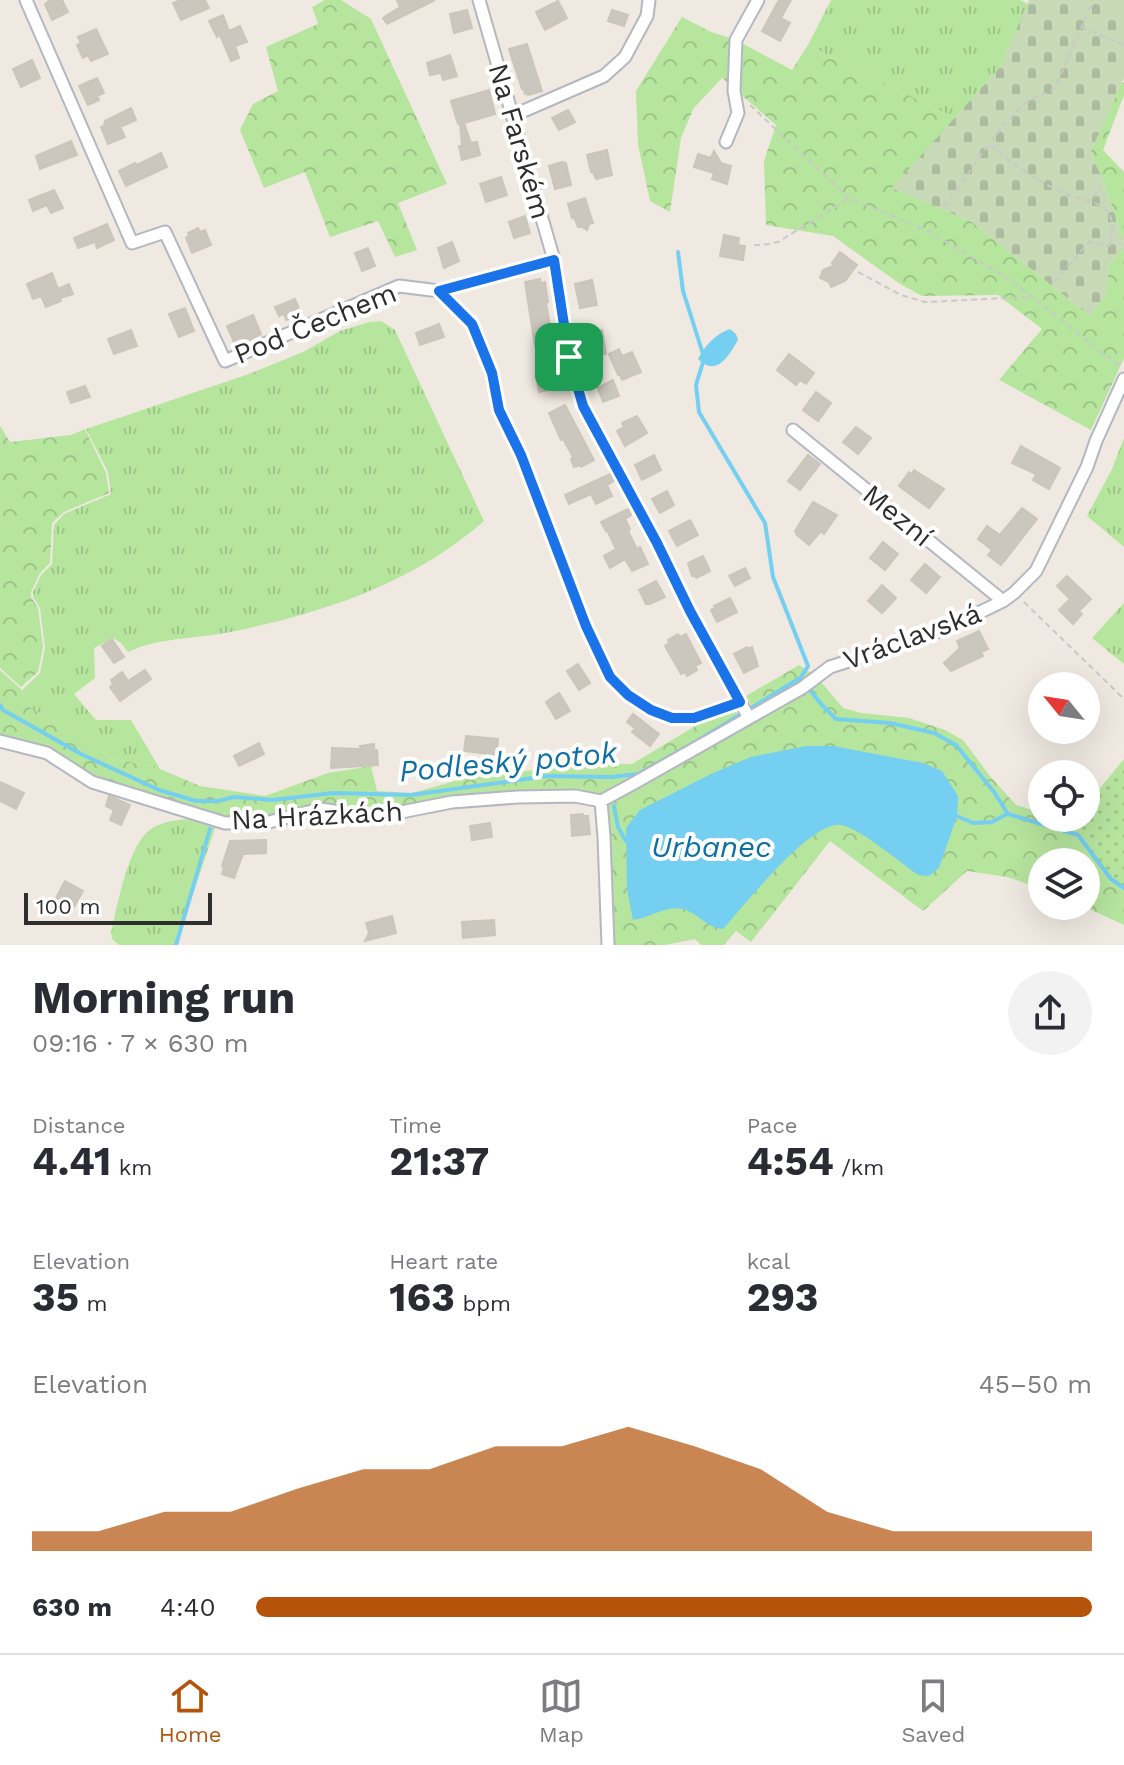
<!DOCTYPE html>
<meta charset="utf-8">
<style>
body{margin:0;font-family:"Work Sans",sans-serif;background:#f2f2f3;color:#2b2b33;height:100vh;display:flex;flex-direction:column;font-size:30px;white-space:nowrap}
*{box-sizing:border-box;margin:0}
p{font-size:26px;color:#7c7c81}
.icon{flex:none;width:44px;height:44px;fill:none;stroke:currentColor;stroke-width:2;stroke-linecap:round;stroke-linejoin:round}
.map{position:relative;height:945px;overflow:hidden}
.details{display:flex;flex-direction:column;background:#fff;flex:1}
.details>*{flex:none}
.needle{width:52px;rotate:300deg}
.fabs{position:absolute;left:1028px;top:672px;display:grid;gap:16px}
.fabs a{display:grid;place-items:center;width:72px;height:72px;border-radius:50%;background:#fff;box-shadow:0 8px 32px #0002;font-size:40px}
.scale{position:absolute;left:24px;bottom:20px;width:188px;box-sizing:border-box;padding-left:8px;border:4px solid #2e2e2e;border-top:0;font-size:22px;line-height:28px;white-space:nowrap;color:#2e2e2e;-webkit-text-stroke:6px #fff;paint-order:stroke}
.pin{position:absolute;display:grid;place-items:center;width:68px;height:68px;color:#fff;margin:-34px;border-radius:16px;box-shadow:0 4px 12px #0006}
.round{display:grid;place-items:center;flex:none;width:84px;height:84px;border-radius:42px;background:#f2f2f3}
.summary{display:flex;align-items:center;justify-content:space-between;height:136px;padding:0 32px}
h1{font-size:44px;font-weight:700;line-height:60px}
.figures{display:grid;grid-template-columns:repeat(3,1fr);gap:12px;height:136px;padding:8px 32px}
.figures div{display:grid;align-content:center}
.figures b{font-size:40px;font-weight:700}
.figures small{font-size:22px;font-weight:400}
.figures p{font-size:22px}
.chart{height:224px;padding:16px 32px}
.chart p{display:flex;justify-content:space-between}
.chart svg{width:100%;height:144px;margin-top:8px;fill:#b45309;opacity:.7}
ul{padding:0 32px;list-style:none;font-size:26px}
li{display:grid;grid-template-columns:128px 96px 1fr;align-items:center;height:60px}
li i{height:20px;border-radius:10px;background:#b45309}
.tab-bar{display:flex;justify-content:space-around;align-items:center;height:112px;border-top:2px solid #e1e1e2;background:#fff;font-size:22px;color:#7c7c81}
.tab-bar a{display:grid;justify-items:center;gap:4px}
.tab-bar .selected{color:#b45309}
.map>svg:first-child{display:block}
</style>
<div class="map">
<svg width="1124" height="945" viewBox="0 0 1124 945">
<defs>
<pattern id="grass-tufts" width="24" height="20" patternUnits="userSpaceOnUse" patternTransform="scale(2)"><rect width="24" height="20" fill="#b6e59e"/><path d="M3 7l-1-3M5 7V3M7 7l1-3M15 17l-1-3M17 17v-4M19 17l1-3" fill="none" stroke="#9dc588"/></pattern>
<pattern id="forest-crowns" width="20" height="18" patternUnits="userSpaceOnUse" patternTransform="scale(2)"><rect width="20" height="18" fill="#b6e59e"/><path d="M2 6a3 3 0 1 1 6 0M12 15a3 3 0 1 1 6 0" fill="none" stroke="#9dc588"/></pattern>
<pattern id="cemetery-stones" width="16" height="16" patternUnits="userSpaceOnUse" patternTransform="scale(2)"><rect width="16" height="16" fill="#c8d9b8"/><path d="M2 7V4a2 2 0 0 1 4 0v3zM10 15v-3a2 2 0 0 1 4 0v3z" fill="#acbb9e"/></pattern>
<pattern id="park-dots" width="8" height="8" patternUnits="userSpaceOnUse" patternTransform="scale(2)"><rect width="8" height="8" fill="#b6e59e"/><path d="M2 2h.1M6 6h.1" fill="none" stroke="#9dc588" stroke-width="1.8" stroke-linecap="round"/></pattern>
</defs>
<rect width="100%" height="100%" fill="#efe9e1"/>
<!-- grass -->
<path fill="url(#grass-tufts)" d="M 831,0 L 1020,0 L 1028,4 L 1001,66 L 955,118 L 808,45 Z
M 381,321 L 395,330 L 484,521 C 412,584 323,613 230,632 C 196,639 160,637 128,652 L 121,643 L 113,638 L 94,648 L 95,678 L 74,694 L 96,720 L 131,720 L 160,769 L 111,758 L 74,732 L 27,706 L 22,690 L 40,673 L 45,648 L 40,608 L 33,597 L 33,592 L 41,575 L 52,564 L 54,525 L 64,514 L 111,494 L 108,472 L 86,429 L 249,374 L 303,352 L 340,331 L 369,322 Z
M 1124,438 L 1124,547 L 1087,516 L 1112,469 Z
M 1124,603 L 1124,664 L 1092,638 Z
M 187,819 L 216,825 L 176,945 L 119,945 L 112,939 L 111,933 C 117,907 128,844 151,829 C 161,822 175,820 187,819 Z"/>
<!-- forest -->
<path fill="url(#forest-crowns)" d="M 325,0 L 341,0 L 371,19 L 447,184 L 398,203 L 417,250 L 395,257 L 378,221 L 330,237 L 305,172 L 264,188 L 240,130 L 253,104 L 278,91 L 266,47 L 318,24 L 312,7 Z
M 682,17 L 711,32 L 736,40 L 792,70 L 808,45 L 955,118 L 893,188 L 972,222 L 1090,316 L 1106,295 L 1109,264 L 1124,249 L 1124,358 L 1091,430 L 999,380 L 1042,329 L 998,295 L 922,296 L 900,284 L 833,236 L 766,225 L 764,161 L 776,125 L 722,78 L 693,109 L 681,138 L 670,212 L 650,201 L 638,144 L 636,91 Z
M 1122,82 L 1124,83 L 1124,95 L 1103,150 L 1124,172 L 1124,242 L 1102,177 L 1090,153 Z
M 0,426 L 10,442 L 71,435 L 85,429 L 106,473 L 109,493 L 64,512 L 52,523 L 50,563 L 40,573 L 31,592 L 31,597 L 38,608 L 43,647 L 38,672 L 21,687 L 0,668 Z
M 799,665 L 817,677 L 843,708 L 861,713 L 909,718 L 945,730 L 963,740 L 990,776 L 1016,805 L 1042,813 L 1042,818 L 1058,818 L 1072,822 L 1078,841 L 1112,885 L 1124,893 L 1124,925 L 1083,906 L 1086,906 L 1086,862 L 1042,862 L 1042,889 L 1007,877 L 967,871 L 923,911 L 830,841 L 751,942 L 736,931 L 724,945 L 701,945 L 695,939 L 665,945 L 608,945 L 601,801 L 756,713 L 746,696 Z
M 0,670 L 22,690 L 27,706 L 74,732 L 111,758 L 160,769 L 200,786 L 265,796 L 328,773 L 371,766 L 377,791 L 412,793 L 462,779 L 574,765 L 632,764 L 717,713 C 729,710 735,709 744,719 L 599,799 L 574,794 L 375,815 L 319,807 L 268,819 L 226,821 L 93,780 L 48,752 L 0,738 Z"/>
<!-- cemetery -->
<path fill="url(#cemetery-stones)" d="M 1029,0 L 1124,0 L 1124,78 L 1090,153 L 1102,177 L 1124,242 L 1124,249 L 1109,264 L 1106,295 L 1090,316 L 972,222 L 892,188 L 1001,66 Z"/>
<!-- park -->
<path fill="url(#park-dots)" d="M 1124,759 L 1124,893 L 1112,885 L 1078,841 L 1072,822 L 1075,818 L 1086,818 L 1086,805 Z"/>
<!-- water -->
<path fill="#75cff0" d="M 730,329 L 736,334 L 738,340 C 729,355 717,378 698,359 C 705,346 715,334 730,329 Z
M 806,746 L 833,746 L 923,763 L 942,771 L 958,796 L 957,816 L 939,868 L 929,876 L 918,875 C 901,863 860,828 841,825 C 810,821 744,906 723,929 C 707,928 698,913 683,909 C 667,905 649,918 633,920 L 627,890 L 626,828 L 640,810 L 713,773 L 751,757 Z"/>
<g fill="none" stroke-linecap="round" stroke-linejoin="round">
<!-- stream -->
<path stroke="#75cff0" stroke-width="4" d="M 678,252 L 683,291 L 703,354
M 703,362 L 696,385 L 699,412 L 765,523 L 773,577 L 808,666 L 801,677
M 0,705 L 3,710 L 81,754 L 159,790 L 196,801 L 218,801 L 234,797 L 272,800 L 333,793 L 411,795 L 547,776 L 611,777 L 638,774 L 697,741 L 800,678 L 821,704 L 836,719 L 890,723 L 934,733 L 956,745 L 994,792 L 1008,814 L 1078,835 L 1111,879 L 1124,888
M 614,806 L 618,827 L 626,841 L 630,840
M 952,814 L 973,823 L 992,822 L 1007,814
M 176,945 L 210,829"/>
</g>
<!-- building -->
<path fill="#cbc7bf" stroke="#cbc5ba" stroke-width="2" d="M 50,0 L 62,0 L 68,12 L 52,20 L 45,4 Z
M 181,0 L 205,0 L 209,8 L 181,20 L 173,3 Z
M 397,0 L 435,0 L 387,24 L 383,18 L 400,7 Z
M 779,0 L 791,0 L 781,18 L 790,23 L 780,41 L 762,31 Z
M 558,1 L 567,18 L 545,30 L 536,12 Z
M 467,10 L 472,28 L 454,33 L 450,14 Z
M 612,10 L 628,15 L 624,26 L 608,21 Z
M 223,15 L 229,31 L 240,26 L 247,42 L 235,46 L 239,58 L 231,61 L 220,35 L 217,37 L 209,21 Z
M 96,29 L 108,54 L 91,61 L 88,55 L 83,58 L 77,45 L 81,43 L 78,37 Z
M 527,44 L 542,91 L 528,95 L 528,93 L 525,94 L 524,90 L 522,89 L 509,49 Z
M 450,55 L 457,76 L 443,80 L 441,73 L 430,75 L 427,63 Z
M 32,60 L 40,78 L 21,87 L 13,69 Z
M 97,78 L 104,93 L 97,96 L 99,100 L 88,105 L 79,86 Z
M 489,90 L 495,114 L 464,123 L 471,143 L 477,142 L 480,155 L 462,160 L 459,146 L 462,146 L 460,124 L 458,124 L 451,101 Z
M 131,108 L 136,120 L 120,127 L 125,137 L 108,144 L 101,127 L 104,126 L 105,121 Z
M 568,110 L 575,122 L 559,130 L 552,118 Z
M 71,141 L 77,155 L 40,169 L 36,156 Z
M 607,150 L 612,175 L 596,179 L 593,172 L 591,172 L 587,155 Z
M 714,151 L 721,163 L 731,166 L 727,184 L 712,179 L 714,173 L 694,167 L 698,154 L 711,158 Z
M 161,153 L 167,167 L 126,186 L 119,171 L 135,163 L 137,165 Z
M 562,162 L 566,163 L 571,185 L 555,189 L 549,166 Z
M 501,177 L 507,195 L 486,202 L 480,184 Z
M 54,190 L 63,208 L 51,213 L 47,205 L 33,211 L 29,200 Z
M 585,198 L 593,223 L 589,224 L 587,230 L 582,227 L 578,227 L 574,217 L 572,218 L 568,204 Z
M 525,216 L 530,233 L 514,238 L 509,222 Z
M 107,224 L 114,240 L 97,248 L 95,242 L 78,248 L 74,238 Z
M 198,228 L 200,232 L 205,230 L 211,245 L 192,253 L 186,238 L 189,236 L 188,233 Z
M 724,235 L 739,238 L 738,245 L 745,246 L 743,260 L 720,256 Z
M 452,242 L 459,261 L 444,268 L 438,248 Z
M 368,248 L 375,266 L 362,271 L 355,253 Z
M 840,252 L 857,265 L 845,281 L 831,287 L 829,282 L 820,278 L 823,270 L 833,266 L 832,263 Z
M 52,273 L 58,289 L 69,284 L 73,294 L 60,298 L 61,301 L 46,307 L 41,296 L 33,299 L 27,284 Z
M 540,279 L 540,283 L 545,282 L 548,302 L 546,303 L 553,343 L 535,346 L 525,282 Z
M 592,280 L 597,305 L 580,308 L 575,284 Z
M 295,299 L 301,314 L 286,320 L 284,314 L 279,316 L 275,307 Z
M 185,308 L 194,331 L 179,337 L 169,314 Z
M 253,315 L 261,334 L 236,347 L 227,326 Z
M 439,324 L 444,337 L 420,345 L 416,333 Z
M 131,330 L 137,346 L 114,354 L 108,339 Z
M 602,330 L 606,354 L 590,357 L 585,335 Z
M 619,349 L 622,356 L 632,352 L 641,372 L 622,380 L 620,375 L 618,375 L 609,354 Z
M 789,354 L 814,373 L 806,384 L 800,380 L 796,385 L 777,370 Z
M 557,369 L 561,387 L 539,392 L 536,375 Z
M 613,380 L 619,396 L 603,402 L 598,388 Z
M 85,386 L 90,397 L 71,403 L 67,392 Z
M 816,392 L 831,403 L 818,421 L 803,410 Z
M 565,405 L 594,460 L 581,467 L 580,465 L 574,467 L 571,459 L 573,457 L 563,439 L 561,440 L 549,413 Z
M 637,416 L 647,433 L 625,446 L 617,431 L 624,427 L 622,423 Z
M 856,427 L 871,438 L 858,454 L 843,442 Z
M 1021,446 L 1060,468 L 1049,489 L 1033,480 L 1036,474 L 1012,463 Z
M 654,455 L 661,470 L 642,480 L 635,465 Z
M 808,455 L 820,464 L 800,490 L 788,481 Z
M 914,470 L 944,489 L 929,508 L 899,486 L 909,472 L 912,474 Z
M 610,474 L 614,481 L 607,485 L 612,496 L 596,504 L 591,494 L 569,504 L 565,495 Z
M 667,491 L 674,505 L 660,513 L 652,499 Z
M 813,502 L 837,515 L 824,534 L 821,531 L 809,545 L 796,534 L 797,532 L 795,531 Z
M 1022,508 L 1037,519 L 1001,565 L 988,555 L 992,550 L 978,539 L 987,526 L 1000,535 Z
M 628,509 L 631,515 L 625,519 L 630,529 L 628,531 L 637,549 L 640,547 L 648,564 L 632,571 L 625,559 L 610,568 L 604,556 L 616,549 L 607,530 L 606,531 L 601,522 Z
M 690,520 L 698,535 L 677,546 L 669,531 Z
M 883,542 L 898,554 L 885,570 L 870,558 Z
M 703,556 L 710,571 L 696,578 L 695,576 L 692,576 L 688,563 Z
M 925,564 L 940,577 L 926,593 L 911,580 Z
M 745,568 L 750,578 L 735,586 L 729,576 Z
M 1067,576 L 1091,599 L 1079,611 L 1082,614 L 1073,624 L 1059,610 L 1070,599 L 1057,586 Z
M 656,581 L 665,597 L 650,604 L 646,604 L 639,590 Z
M 882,585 L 896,598 L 882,613 L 868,601 Z
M 730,598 L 737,612 L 717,622 L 711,610 L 715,608 L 714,606 Z
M 979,631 L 988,649 L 981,652 L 983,656 L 951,671 L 944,663 L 960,648 L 957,641 Z
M 678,634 L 680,637 L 686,634 L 701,663 L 695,666 L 697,670 L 687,676 L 685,672 L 681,674 L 665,646 L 669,643 L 668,640 Z
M 112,639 L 124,657 L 114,663 L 102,646 Z
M 747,647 L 748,649 L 752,647 L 758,666 L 744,673 L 734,654 Z
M 578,664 L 590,683 L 579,690 L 567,671 Z
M 145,670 L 151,679 L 120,701 L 110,687 L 113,684 L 111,680 L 122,672 L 128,681 Z
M 559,693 L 570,711 L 556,719 L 546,702 Z
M 633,714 L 659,734 L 650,746 L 632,732 L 635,728 L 627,722 Z
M 466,736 L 498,739 L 497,755 L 464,751 Z
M 259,743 L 264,754 L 239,766 L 234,756 Z
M 374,744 L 374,750 L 377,750 L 378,765 L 331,768 L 332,748 L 361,749 L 360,746 Z
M 0,782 L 24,793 L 16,809 L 0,801 Z
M 109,796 L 130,805 L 121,825 L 110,820 L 114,810 L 106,806 Z
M 583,814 L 583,816 L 588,816 L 590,834 L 572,836 L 571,815 Z
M 490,823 L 492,837 L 472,840 L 470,826 Z
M 266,840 L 266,853 L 243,854 L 234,878 L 222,874 L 224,867 L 222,866 L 230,841 Z
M 65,881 L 83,891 L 74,907 L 56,898 Z
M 392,916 L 396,933 L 365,941 L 369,933 L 366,923 Z
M 494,920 L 495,935 L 463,938 L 462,922 Z"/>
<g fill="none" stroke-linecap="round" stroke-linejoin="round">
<defs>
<path id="street" d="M 26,0 L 132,243 L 165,232 L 225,361 L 399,286 L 439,291 L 554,260
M 479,0 L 554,260 L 569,357 L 583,406 L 657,543 L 690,611 L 749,718
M 512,116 L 604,76 L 625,57 L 647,16 L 649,0
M 726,142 L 738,113 L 734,91 L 736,40 L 758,0
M 439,291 L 472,324 L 492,373 L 499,410 L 521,455 L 586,626 L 610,677 L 628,695 L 651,710 L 672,718 L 694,718 L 740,702
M 793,430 L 1003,601
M 0,741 L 47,753 L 92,782 L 225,823 L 269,822 L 320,809 L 376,817 L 452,802 L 518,797 L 575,796 L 601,801
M 601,801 L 629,786 L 802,688 L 830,667 L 929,635 L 964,620 L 1003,601 L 1014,593 L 1036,571 L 1087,467 L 1096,441 L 1124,379
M 601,801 L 604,837 L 608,945"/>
</defs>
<!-- street casing -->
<use href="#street" stroke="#b4b7c1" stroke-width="15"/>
<!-- path -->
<path stroke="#c9c9c9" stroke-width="2" stroke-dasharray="6 4" stroke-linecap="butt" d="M 1081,27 L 1124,45
M 750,105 L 849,198 L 926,230 L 1009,279 L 1121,367
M 990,145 C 1020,170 1049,190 1087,201
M 944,207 C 970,173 993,133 1024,104 C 1034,95 1047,96 1056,86 L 1093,0
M 754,245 L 763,245 L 778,242 L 848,199
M 858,272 L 901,295 L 925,302 L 1030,297
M 1054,282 L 1089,242 L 1110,246 C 1113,234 1115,214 1102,206 C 1098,204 1093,203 1088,202 L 1101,186
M 1024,602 L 1124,699"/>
<!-- street -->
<use href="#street" stroke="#fff" stroke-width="11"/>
</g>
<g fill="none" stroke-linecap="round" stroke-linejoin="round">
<defs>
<path id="route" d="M 554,260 L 569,357 L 583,406 L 657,543 L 690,611 L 740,702 L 694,718 L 672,718 L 651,710 L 628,695 L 610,677 L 586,626 L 521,455 L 499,410 L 492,373 L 472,324 L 439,291 Z"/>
</defs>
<!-- route casing -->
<use href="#route" stroke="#fff" stroke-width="16"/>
<!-- route -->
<use href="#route" stroke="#1a73e8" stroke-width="10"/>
</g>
<g text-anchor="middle" stroke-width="8" stroke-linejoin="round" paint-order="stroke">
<!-- street labels -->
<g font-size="28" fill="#2e2e2e" stroke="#fff">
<text transform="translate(520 141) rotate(74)" y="10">Na Farském</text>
<text transform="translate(315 323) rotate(-22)" y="10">Pod Čechem</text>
<text transform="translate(898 515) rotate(39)" y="10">Mezní</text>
<text transform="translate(912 636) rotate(-20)" y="10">Vráclavská</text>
<text transform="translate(317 815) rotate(-3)" y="10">Na Hrázkách</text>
</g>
<!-- water labels -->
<g font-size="30" font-style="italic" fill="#0d6fa3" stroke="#fff">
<text transform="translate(508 762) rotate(-5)" y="10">Podleský potok</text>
<text x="711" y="857">Urbanec</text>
</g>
</g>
</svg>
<div class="fabs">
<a><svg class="needle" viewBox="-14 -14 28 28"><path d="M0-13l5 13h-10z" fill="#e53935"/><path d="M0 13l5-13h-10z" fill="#7c7c81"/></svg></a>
<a><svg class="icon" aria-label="locate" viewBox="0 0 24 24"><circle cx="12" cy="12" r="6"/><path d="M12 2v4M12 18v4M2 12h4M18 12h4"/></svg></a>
<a><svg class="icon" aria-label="layers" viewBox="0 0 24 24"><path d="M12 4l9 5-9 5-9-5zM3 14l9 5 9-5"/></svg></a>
</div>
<div class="scale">100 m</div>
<div class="pin" style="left:569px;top:357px;background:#1e9e55"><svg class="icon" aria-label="arrive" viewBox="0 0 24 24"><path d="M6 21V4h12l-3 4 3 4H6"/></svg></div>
</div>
<section class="details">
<div class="summary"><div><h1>Morning run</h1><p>09:16 · 7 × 630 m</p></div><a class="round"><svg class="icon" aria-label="share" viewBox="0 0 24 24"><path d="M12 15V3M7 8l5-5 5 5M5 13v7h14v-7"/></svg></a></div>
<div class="figures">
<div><p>Distance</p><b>4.41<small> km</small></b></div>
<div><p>Time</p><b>21:37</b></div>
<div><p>Pace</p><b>4:54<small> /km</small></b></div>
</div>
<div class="figures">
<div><p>Elevation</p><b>35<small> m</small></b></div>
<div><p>Heart rate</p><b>163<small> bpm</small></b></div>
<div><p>kcal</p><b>293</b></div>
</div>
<div class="chart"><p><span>Elevation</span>45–50 m</p>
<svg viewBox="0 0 160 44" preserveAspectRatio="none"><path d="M0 44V38L10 38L20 32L30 32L40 25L50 19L60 19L70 12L80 12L90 6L100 12L110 19L120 32L130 38L140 38L150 38L160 38V44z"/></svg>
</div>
<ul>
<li><b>630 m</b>4:40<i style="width:100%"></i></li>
</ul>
</section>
<nav class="tab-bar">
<a class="selected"><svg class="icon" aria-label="home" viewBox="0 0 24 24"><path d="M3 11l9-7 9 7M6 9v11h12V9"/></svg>Home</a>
<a><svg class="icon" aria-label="map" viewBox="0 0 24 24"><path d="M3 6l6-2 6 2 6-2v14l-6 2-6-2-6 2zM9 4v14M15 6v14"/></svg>Map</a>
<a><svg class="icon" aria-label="saved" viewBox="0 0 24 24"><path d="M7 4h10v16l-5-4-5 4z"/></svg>Saved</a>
</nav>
